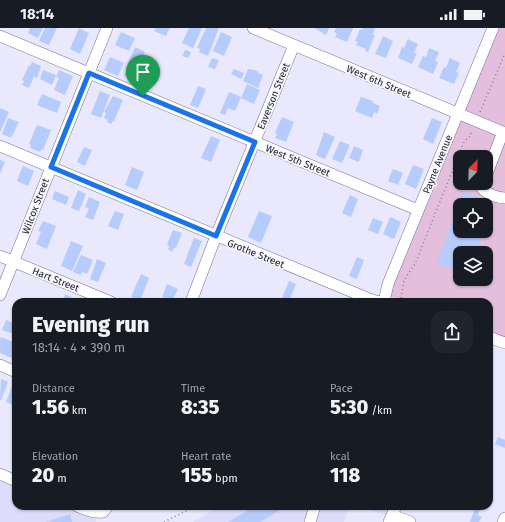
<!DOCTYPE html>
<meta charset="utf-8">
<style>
body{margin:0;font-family:"Fira Sans",sans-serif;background:#20242c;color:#f1f3f6;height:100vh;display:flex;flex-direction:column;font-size:15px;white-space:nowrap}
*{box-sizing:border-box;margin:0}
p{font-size:13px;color:#9ea1a6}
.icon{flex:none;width:22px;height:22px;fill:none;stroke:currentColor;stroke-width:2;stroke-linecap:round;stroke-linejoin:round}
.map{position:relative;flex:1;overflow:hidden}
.panel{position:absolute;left:12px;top:270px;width:481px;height:212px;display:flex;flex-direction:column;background:#171b24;border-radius:12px;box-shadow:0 1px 3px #0004}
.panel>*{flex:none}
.needle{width:26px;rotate:23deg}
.buttons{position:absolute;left:453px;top:122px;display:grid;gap:8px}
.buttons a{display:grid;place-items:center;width:40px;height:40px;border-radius:8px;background:#171b24;box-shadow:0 1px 3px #0004;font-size:20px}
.pin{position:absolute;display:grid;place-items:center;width:34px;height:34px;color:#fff;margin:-41px -17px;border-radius:50% 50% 50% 0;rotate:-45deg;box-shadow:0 0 4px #0007}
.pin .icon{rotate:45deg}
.round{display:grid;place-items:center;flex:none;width:42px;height:42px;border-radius:12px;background:#20242c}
.head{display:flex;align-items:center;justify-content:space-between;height:68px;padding:0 20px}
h1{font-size:22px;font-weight:800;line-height:30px}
.metrics{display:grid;grid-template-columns:repeat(3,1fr);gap:6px;height:68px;padding:4px 20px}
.metrics div{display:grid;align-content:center}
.metrics b{font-size:20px;font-weight:800}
.metrics small{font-size:11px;font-weight:400}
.metrics p{font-size:11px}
.status{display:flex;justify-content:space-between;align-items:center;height:28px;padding:0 20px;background:#171b24;direction:ltr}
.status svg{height:11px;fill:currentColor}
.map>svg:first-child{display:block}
</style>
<div class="status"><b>18:14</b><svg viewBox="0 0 49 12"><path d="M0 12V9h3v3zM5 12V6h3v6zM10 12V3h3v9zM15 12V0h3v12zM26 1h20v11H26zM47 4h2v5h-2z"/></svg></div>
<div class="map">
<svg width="505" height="494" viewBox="0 0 505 494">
<rect width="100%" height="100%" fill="#e9e8fc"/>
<!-- built -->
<path fill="#dddcfb" d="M 0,450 L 16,457 L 16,478 L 65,478 L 95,491 L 96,494 L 0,494 Z
M 220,478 L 350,478 L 344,494 L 193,494 Z
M 361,478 L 390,478 L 386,488 Z"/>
<!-- green -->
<path fill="#e3bfdd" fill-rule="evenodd" d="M 499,0 L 505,0 L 505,310 L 489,303 L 489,274 L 413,274 L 388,268 ZM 460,129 L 486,129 L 486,155 L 460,155 ZM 460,177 L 486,177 L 486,203 L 460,203 ZM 460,225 L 486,225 L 486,251 L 460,251 Z"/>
<!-- building -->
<path fill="#b6ccfc" d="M 30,0 L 43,0 L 38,10 L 28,5 Z
M 45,0 L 57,0 L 49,17 L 39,13 Z
M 79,0 L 89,5 L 80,26 L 70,21 Z
M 156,0 L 170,0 L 166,8 L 154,3 Z
M 189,0 L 202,0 L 193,20 L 182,15 Z
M 206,0 L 219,0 L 208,28 L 199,24 L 200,21 L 197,20 Z
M 314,0 L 329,0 L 326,7 Z
M 336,0 L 353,0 L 347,14 L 335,9 L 337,5 L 334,4 Z
M 363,0 L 375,0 L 373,7 L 375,7 L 368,24 L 365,23 L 366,21 L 356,17 L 358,14 L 355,13 L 360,1 L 362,2 Z
M 121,4 L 135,10 L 129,23 L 115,17 Z
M 221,4 L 232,9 L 224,28 L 213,23 Z
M 383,8 L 393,13 L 386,30 L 375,26 Z
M 408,11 L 418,16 L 414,25 L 417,25 L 412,36 L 398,30 L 402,19 L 404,20 Z
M 135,19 L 145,24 L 133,52 L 124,48 L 129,36 L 128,35 Z
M 429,20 L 439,24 L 435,33 L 438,34 L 433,46 L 418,39 L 423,28 L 426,29 Z
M 185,22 L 191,24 L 188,30 L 182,28 Z
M 110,29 L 124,35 L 118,48 L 104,42 Z
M 146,29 L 157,33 L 146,58 L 138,54 L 144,40 L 142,40 Z
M 212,30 L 219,32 L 215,41 L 208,39 Z
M 450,30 L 460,35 L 456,44 L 459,45 L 454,56 L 439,50 L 444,39 L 446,40 Z
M 32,34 L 41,38 L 37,50 L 34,48 L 29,60 L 22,57 L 24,53 L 22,52 L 29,37 L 30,38 Z
M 234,41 L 244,45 L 241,51 L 231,46 Z
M 248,41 L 258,43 L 258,45 L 263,47 L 258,60 L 243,53 Z
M 43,42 L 56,47 L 52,57 L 40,51 Z
M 59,42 L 73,48 L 65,67 L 54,62 L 59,50 L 56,49 Z
M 247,56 L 260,62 L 254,76 L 241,70 Z
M 198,58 L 206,61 L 198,80 L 190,77 Z
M 100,63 L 110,67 L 101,90 L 91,86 Z
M 229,64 L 241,69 L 235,83 L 228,80 L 225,87 L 220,85 Z
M 42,66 L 61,74 L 57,85 L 37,77 Z
M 113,68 L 123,72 L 114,93 L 113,93 L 111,96 L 107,94 L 108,92 L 104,90 L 106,85 L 104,84 Z
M 361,69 L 373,73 L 373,75 L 380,78 L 377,86 L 374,84 L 372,90 L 355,83 Z
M 0,80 L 9,84 L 0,104 Z
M 282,89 L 294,94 L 286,114 L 275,110 L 277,106 L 275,105 Z
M 8,90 L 19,94 L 11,110 L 2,106 Z
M 432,90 L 442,94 L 433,116 L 423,111 Z
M 37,97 L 51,102 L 43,122 L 42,121 L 40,124 L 30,120 L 31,117 L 29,116 Z
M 324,104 L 335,109 L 325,131 L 316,127 Z
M 211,108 L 220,112 L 211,134 L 201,130 Z
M 340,113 L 350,117 L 342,135 L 332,131 Z
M 354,118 L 363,122 L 359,134 L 349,130 Z
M 84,119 L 92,122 L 85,138 L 77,134 Z
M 0,132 L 5,134 L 0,146 Z
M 413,137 L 424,141 L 416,161 L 405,156 Z
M 23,138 L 34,143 L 28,158 L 17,153 Z
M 132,139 L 144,144 L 137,162 L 125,157 Z
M 393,141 L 403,145 L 398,157 L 388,153 Z
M 78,162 L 86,166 L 79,183 L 71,180 Z
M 55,163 L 69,169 L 66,177 L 52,171 Z
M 463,164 L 480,170 L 478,177 L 460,177 L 460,194 L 456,204 L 475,211 L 478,203 L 484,203 L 476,225 L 460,225 L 460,243 L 437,235 Z
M 350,167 L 358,171 L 351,189 L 342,185 Z
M 89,169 L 100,174 L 93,192 L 85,189 L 89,181 L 85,179 Z
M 115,183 L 124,186 L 118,202 L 108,198 Z
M 259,183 L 272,188 L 261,215 L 248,209 Z
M 486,183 L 491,185 L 486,197 Z
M 390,189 L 401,194 L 394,211 L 383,206 Z
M 373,190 L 383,194 L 378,206 L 368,202 Z
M 43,193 L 56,198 L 47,221 L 36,216 L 41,204 L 38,203 Z
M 173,202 L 182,205 L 176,220 L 174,220 L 172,224 L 168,221 L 169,218 L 167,216 Z
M 194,210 L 202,213 L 191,239 L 184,236 Z
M 71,213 L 83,218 L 72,243 L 61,238 Z
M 81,227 L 93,232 L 87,246 L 82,244 L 81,247 L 73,244 Z
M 357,229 L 364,232 L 357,251 L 349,248 Z
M 97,231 L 106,235 L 98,254 L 90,251 Z
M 141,246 L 149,250 L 140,273 L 131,269 Z
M 289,253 L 296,256 L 289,273 L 282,270 Z
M 167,256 L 178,261 L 172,273 L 162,269 Z
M 65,266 L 72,269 L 70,274 L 62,274 Z
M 6,292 L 16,296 L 16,307 L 2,302 Z
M 1,309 L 16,315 L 16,321 L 12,330 L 0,325 L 0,312 Z
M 1,351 L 8,354 L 1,372 L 0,372 Z
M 13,355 L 16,356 L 16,378 L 6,374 Z
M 498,409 L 505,412 L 505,420 L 495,416 Z
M 246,478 L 287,478 L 260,494 L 228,494 L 249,482 Z
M 475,480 L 480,482 L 477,487 L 482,489 L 479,494 L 470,494 Z
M 70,486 L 72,494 L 46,494 Z"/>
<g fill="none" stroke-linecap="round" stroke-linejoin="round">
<defs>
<path id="minor" d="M 253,0 L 505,105
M 0,8 L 418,182
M 0,118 L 372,272 L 381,274
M 486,148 L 503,104
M 483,155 L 482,160 C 487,166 497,170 505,170
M 0,228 L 111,274
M 0,267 L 107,0
M 191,274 L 216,208 L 294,17
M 384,274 L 388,256 L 493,0
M 489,309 L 505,315
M 0,337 L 16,344
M 0,446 L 16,453
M 77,478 C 86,482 93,485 103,484 L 108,478
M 392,487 L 410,494
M 310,494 L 315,478
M 389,494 L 396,478
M 503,494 L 505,490"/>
</defs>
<!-- minor casing -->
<use href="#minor" stroke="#74738f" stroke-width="12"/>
<!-- path -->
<path stroke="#838292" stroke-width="1.5" stroke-dasharray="1 3" stroke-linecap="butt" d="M 480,84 L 505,25
M 401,270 L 404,252 L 415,236 L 464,114 L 470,108 L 472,102
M 164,494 L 196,478"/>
<!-- minor -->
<use href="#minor" stroke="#fff" stroke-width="11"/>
</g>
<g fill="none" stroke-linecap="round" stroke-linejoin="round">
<defs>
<path id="route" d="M 89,45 L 255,114 L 216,208 L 51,139 Z"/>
</defs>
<!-- route casing -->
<use href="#route" stroke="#fff" stroke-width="8"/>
<!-- route -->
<use href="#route" stroke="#1a73e8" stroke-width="5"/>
</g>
<g text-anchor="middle" stroke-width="3.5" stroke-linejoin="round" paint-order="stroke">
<!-- street labels -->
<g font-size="10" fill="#1f1e29" stroke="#f7f7fe">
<text transform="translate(379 53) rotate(23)" y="4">West 6th Street</text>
<text transform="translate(273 68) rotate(-68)" y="4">Eaverson Street</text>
<text transform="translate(298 132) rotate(22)" y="4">West 5th Street</text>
<text transform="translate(437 136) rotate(-68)" y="4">Payne Avenue</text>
<text transform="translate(35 178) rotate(-69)" y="4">Wilcox Street</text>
<text transform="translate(256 225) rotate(22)" y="4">Grothe Street</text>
<text transform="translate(56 251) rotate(22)" y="4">Hart Street</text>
</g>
</g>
</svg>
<div class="buttons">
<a><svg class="needle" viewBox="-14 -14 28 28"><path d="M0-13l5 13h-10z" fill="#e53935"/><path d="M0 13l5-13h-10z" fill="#9ea1a6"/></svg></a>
<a><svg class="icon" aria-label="locate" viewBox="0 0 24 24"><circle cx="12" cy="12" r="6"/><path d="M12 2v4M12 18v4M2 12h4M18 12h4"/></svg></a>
<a><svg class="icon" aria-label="layers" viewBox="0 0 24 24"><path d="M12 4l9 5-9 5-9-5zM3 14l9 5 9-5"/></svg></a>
</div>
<div class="pin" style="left:143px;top:68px;background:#1e9e55"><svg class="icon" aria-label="arrive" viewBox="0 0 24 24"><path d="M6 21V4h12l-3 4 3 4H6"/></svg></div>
<section class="panel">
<div class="head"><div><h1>Evening run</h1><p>18:14 · 4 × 390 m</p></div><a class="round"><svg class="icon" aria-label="share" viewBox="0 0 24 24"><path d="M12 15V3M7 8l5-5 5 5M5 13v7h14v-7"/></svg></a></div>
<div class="metrics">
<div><p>Distance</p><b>1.56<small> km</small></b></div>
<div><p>Time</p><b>8:35</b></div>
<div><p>Pace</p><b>5:30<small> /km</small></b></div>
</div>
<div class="metrics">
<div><p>Elevation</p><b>20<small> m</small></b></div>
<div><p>Heart rate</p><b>155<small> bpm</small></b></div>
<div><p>kcal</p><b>118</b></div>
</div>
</section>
</div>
